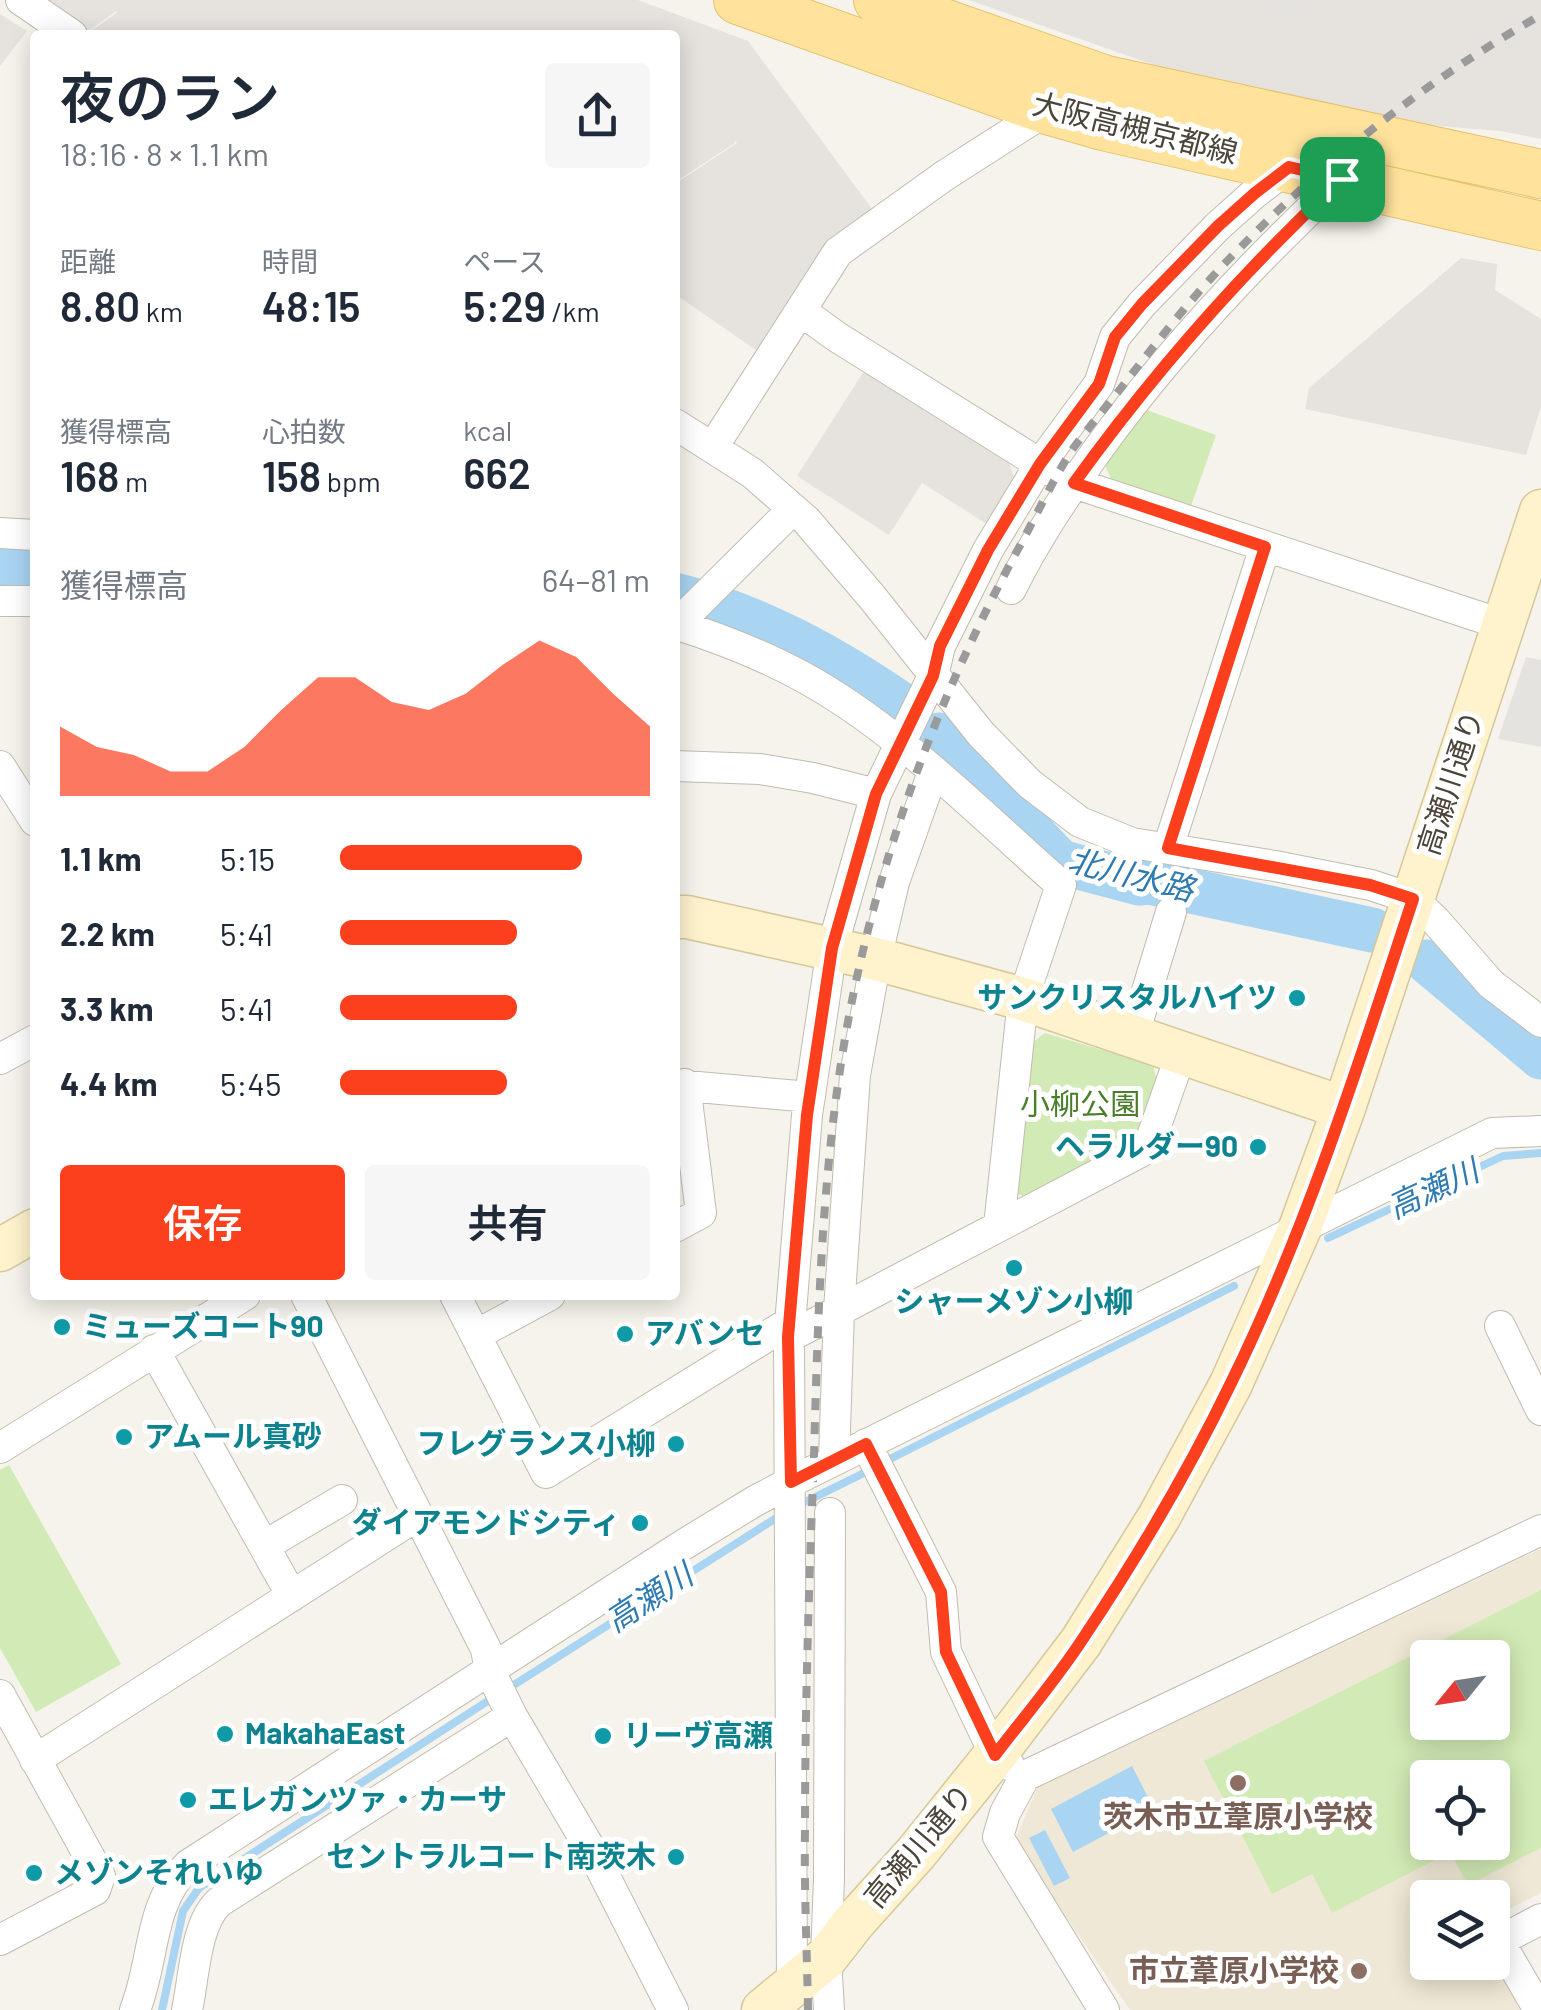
<!DOCTYPE html>
<html lang="ja">
<meta charset="utf-8">
<style>
body{margin:0;font-family:Barlow,"Noto Sans JP",sans-serif;background:#f6f6f7;color:#1f2937;height:100vh;display:flex;flex-direction:column;font-size:38px;white-space:nowrap}
*{box-sizing:border-box;margin:0}
p{font-size:32px;color:#747a83}
.icon{flex:none;width:55px;height:55px;fill:none;stroke:currentColor;stroke-width:2;stroke-linecap:round;stroke-linejoin:round}
.map{position:relative;flex:1;overflow:hidden}
.sheet{position:absolute;left:30px;top:30px;width:650px;height:1270px;display:flex;flex-direction:column;background:#fff;border-radius:10px;box-shadow:0 5px 25px #0003}
.sheet>*{flex:none}
.needle{width:65px;rotate:240deg}
.controls{position:absolute;left:1410px;top:1640px;display:grid;gap:20px}
.controls a{display:grid;place-items:center;width:100px;height:100px;border-radius:10px;background:#fff;box-shadow:0 5px 25px #0003;font-size:50px}
.pin{position:absolute;display:grid;place-items:center;width:85px;height:85px;color:#fff;margin:-42px;border-radius:20px;box-shadow:0 5px 15px #0006}
.round{display:grid;place-items:center;flex:none;width:105px;height:105px;border-radius:10px;background:#f6f6f7}
.summary{display:flex;align-items:center;justify-content:space-between;height:170px;padding:0 30px}
h1{font-size:55px;font-weight:600;line-height:75px}
.figures{display:grid;grid-template-columns:repeat(3,1fr);gap:15px;height:170px;padding:10px 30px}
.figures div{display:grid;align-content:center}
.figures b{font-size:42px;font-weight:600}
.figures small{font-size:28px;font-weight:400}
.figures p{font-size:28px}
.chart{height:280px;padding:20px 30px}
.chart p{display:flex;justify-content:space-between}
.chart svg{width:100%;height:180px;margin-top:10px;fill:#fc3f1d;opacity:.7}
.button{display:flex;gap:20px;margin-top:auto;padding:20px 30px}
.button a{flex:1;height:115px;border-radius:10px;background:#fc3f1d;color:#fff;font-size:40px;font-weight:600;line-height:115px;text-align:center}
.button a+a{background:#f6f6f7;color:#1f2937}
ul{padding:0 30px;list-style:none;font-size:32px}
li{display:grid;grid-template-columns:160px 120px 1fr;align-items:center;height:75px}
li i{height:25px;border-radius:12px;background:#fc3f1d}
.map>svg:first-child{display:block}
</style>
<div class="map">
<svg width="1541" height="2010" viewBox="0 0 1541 2010">
<rect width="100%" height="100%" fill="#f6f3ec"/>
<!-- industrial -->
<path fill="#e6e2dd" d="M 42,0 L 638,0 L 748,41 L 875,213 L 760,353 L 675,294 L 675,184 L 737,143 L 734,140 L 735,143 L 675,182 L 675,35 L 91,35 L 88,33 L 118,12 L 116,11 L 87,32 Z
M 969,0 L 1541,0 L 1541,139 L 1500,131 L 1365,120 L 1205,83 Z
M 0,14 L 27,31 L 0,66 Z
M 1461,258 L 1497,264 L 1495,290 L 1541,319 L 1541,407 L 1526,455 L 1305,409 L 1309,388 Z
M 864,371 L 1009,463 L 1015,480 L 987,524 L 922,483 L 889,535 L 797,476 Z"/>
<!-- education -->
<path fill="#efe8d6" fill-rule="evenodd" d="M 1541,1549 L 1541,1893 L 1493,1917 L 1492,1898 L 1428,1898 L 1428,1962 L 1492,1962 L 1493,1958 L 1520,2010 L 1130,2010 L 1031,1866 L 1016,1838 L 1037,1788 ZM 1428,1658 L 1492,1658 L 1492,1722 L 1428,1722 ZM 1428,1778 L 1492,1778 L 1492,1842 L 1428,1842 Z"/>
<!-- green -->
<path fill="#d2eab5" fill-rule="evenodd" d="M 1141,408 L 1216,435 L 1191,506 L 1112,481 L 1104,463 Z
M 1045,1033 L 1153,1065 L 1157,1081 L 1142,1131 L 1133,1143 L 1028,1200 L 1011,1189 L 1029,1045 Z
M 9,1465 L 121,1664 L 36,1712 L 0,1648 L 0,1470 Z
M 1541,1590 L 1541,1848 L 1468,1885 L 1450,1852 L 1332,1913 L 1312,1874 L 1272,1894 L 1204,1761 ZM 1428,1658 L 1492,1658 L 1492,1722 L 1428,1722 ZM 1428,1778 L 1492,1778 L 1492,1842 L 1428,1842 Z"/>
<!-- parking -->
<path fill="#e5e3e0" d="M 1252,0 L 1312,0 L 1309,12 L 1298,9 L 1296,12 Z
M 1526,657 L 1541,660 L 1541,747 L 1498,739 Z"/>
<!-- water -->
<path fill="#a9d4f2" d="M 1132,1766 L 1154,1809 L 1073,1852 L 1051,1809 Z
M 1045,1830 L 1070,1878 L 1054,1886 L 1029,1838 Z"/>
<g fill="none" stroke-linecap="round" stroke-linejoin="round">
<!-- stream -->
<path stroke="#a9d4f2" stroke-width="8" d="M 1328,1238 L 1503,1156 L 1541,1153
M 882,1463 L 1234,1286
M 797,1506 L 870,1470
M 506,1690 L 781,1515
M 162,2010 L 183,1911 L 199,1888 L 494,1697"/>
<!-- river -->
<path stroke="#a9d4f2" stroke-width="45" d="M 0,565 L 35,566
M 675,595 C 758,616 832,657 902,705
M 939,735 L 1060,862 L 1139,883 L 1149,882 L 1372,930
M 1428,962 L 1541,1057"/>
<defs>
<path id="street" d="M 21,0 L 72,35
M 801,311 L 837,337 L 1040,464 L 1074,483 L 1504,625
M 675,424 L 752,473 L 806,520 L 872,597 L 981,734 L 1030,784 L 1080,822 L 1132,843 L 1275,866 L 1371,885 L 1413,899 L 1435,920 L 1491,984 L 1541,1022
M 713,447 L 838,252 L 944,176 L 1047,110
M 0,533 L 35,535
M 1011,589 C 1035,540 1065,496 1096,452 C 1168,352 1252,263 1342,179
M 0,601 L 35,601
M 675,624 C 719,638 763,655 803,677 C 897,728 981,815 1061,885 L 1023,999 L 999,1226
M 677,624 L 793,509
M 0,766 L 35,821
M 675,766 L 760,769 L 813,778 L 876,794
M 1168,848 L 1265,547
M 1133,1037 L 1171,912
M 0,1059 L 35,1040
M 675,1085 L 810,1097
M 675,1227 L 701,1213 L 685,1084
M 306,1295 L 486,1649 L 490,1671 L 512,1716 L 594,1855 L 673,2010
M 455,1295 L 546,1473 L 790,1322
M 1500,1326 L 1541,1410
M 476,1335 L 550,1295
M 789,1337 L 1148,1148 L 1181,1054
M 154,1350 L 292,1596
M 866,1444 L 941,1592 L 946,1652 L 995,1755 L 1009,1765
M 0,1448 L 245,1295
M 834,1460 L 839,1310 L 855,1075 L 876,959 L 894,882 L 933,772
M 264,1546 L 342,1500
M 0,1695 L 100,1876 L 95,1890 L 0,1940
M 35,1760 L 418,1515
M 792,1986 L 789,1337 L 807,1115 L 832,948 L 876,794 L 933,676 L 940,646 L 988,550 L 1040,464 L 1099,384 L 1115,337 L 1142,304 L 1218,226 L 1255,193 L 1289,167
M 135,2010 C 155,1960 148,1905 188,1865 L 683,1545 L 755,1501 L 791,1482 L 1492,1133 L 1541,1131
M 187,2010 C 194,1979 195,1924 219,1902 L 512,1716
M 829,2010 L 826,1958 L 829,1878 L 830,1513
M 1104,2010 L 998,1837 L 1005,1813 L 1025,1776 L 1541,1530
M 1539,2010 L 1499,1941 L 1541,1919"/>
<path id="secondary" d="M 675,917 L 687,917 L 876,959 L 1023,999 L 1344,1108
M 0,1250 L 35,1230
M 763,2010 L 826,1958 L 854,1922 L 916,1853 L 995,1755 L 1081,1642 L 1159,1517 L 1231,1384 L 1300,1228 L 1344,1108 L 1541,511"/>
<path id="primary" d="M 738,0 L 1047,110 L 1103,126 L 1541,226
M 878,0 L 1106,80 L 1541,174"/>
</defs>
<!-- street casing -->
<use href="#street" stroke="#c2bbae" stroke-width="32"/>
<!-- secondary casing -->
<use href="#secondary" stroke="#d6c79b" stroke-width="45"/>
<!-- primary casing -->
<use href="#primary" stroke="#e6c16a" stroke-width="50"/>
<!-- street -->
<use href="#street" stroke="#fff" stroke-width="30"/>
<!-- secondary -->
<use href="#secondary" stroke="#fff3cd" stroke-width="42"/>
<!-- primary -->
<use href="#primary" stroke="#ffe39c" stroke-width="48"/>
<!-- rail -->
<path stroke="#9a9a9a" stroke-width="8" stroke-dasharray="12 12" stroke-linecap="butt" d="M 808,2010 C 807,1950 804,1889 805,1829 C 805,1704 809,1580 814,1456 C 818,1309 822,1161 849,1016 C 881,848 941,689 1023,540 C 1039,510 1054,478 1072,450 C 1089,426 1110,403 1128,379 C 1160,338 1194,295 1230,258 C 1322,163 1427,80 1541,15"/>
</g>
<g fill="none" stroke-linecap="round" stroke-linejoin="round">
<defs>
<path id="route" d="M 1289,167 L 1342,179 C 1242,272 1154,372 1074,483 L 1265,547 L 1168,848 L 1370,885 L 1413,899 C 1359,1063 1307,1228 1231,1383 C 1188,1472 1137,1558 1082,1640 C 1056,1680 1024,1717 995,1755 L 946,1652 L 941,1592 L 866,1444 L 791,1482 L 788,1337 L 807,1115 L 832,948 L 876,794 L 933,676 L 940,646 L 988,550 L 1040,464 L 1099,384 L 1115,337 L 1142,304 L 1218,226 L 1255,193 Z"/>
</defs>
<!-- route casing -->
<use href="#route" stroke="#fff" stroke-width="20"/>
<!-- route -->
<use href="#route" stroke="#fc3f1d" stroke-width="12"/>
</g>
<!-- markers -->
<g fill="#0f9aa8" stroke="#fff" stroke-width="4">
<circle cx="1297" cy="998" r="10"/>
<circle cx="1258" cy="1147" r="10"/>
<circle cx="1014" cy="1268" r="10"/>
<circle cx="62" cy="1327" r="10"/>
<circle cx="625" cy="1334" r="10"/>
<circle cx="124" cy="1437" r="10"/>
<circle cx="676" cy="1444" r="10"/>
<circle cx="640" cy="1523" r="10"/>
<circle cx="225" cy="1734" r="10"/>
<circle cx="603" cy="1736" r="10"/>
<circle cx="188" cy="1800" r="10"/>
<circle cx="676" cy="1857" r="10"/>
<circle cx="34" cy="1873" r="10"/>
</g>
<g fill="#8d6e63" stroke="#fff" stroke-width="4">
<circle cx="1238" cy="1783" r="10"/>
<circle cx="1359" cy="1971" r="10"/>
</g>
<g text-anchor="middle" stroke-width="10" stroke-linejoin="round" paint-order="stroke">
<!-- street labels -->
<g font-size="30" fill="#4b4439" stroke="#fff">
<text transform="translate(1135 129) rotate(14)" y="10">大阪高槻京都線</text>
<text transform="translate(1451 783) rotate(-72)" y="10">高瀬川通り</text>
<text transform="translate(919 1846) rotate(-50)" y="10">高瀬川通り</text>
</g>
<!-- culture labels -->
<g font-size="30" font-weight="bold" fill="#0d838f" stroke="#fff" text-anchor="start">
<text x="1277" y="1008" text-anchor="end">サンクリスタルハイツ</text>
<text x="1238" y="1157" text-anchor="end">ヘラルダー90</text>
<text x="1014" y="1312" text-anchor="middle">シャーメゾン小柳</text>
<text x="82" y="1337">ミューズコート90</text>
<text x="645" y="1344">アバンセ</text>
<text x="144" y="1447">アムール真砂</text>
<text x="656" y="1454" text-anchor="end">フレグランス小柳</text>
<text x="620" y="1533" text-anchor="end">ダイアモンドシティ</text>
<text x="245" y="1744">MakahaEast</text>
<text x="623" y="1746">リーヴ高瀬</text>
<text x="208" y="1810">エレガンツァ・カーサ</text>
<text x="656" y="1867" text-anchor="end">セントラルコート南茨木</text>
<text x="54" y="1883">メゾンそれいゆ</text>
</g>
<!-- park labels -->
<g font-size="30" fill="#4a7f2a" stroke="#fff">
<text x="1080" y="1115">小柳公園</text>
</g>
<!-- education labels -->
<g font-size="30" font-weight="bold" fill="#785e54" stroke="#fff">
<text x="1238" y="1827">茨木市立葦原小学校</text>
<text x="1339" y="1981" text-anchor="end">市立葦原小学校</text>
</g>
<!-- water labels -->
<g font-size="32" font-style="italic" fill="#2e7ab2" stroke="#fff">
<text transform="translate(1131 875) rotate(14)" y="11">北川水路</text>
<text transform="translate(1433 1189) rotate(-25)" y="11">高瀬川</text>
<text transform="translate(649 1598) rotate(-33)" y="11">高瀬川</text>
</g>
</g>
</svg>
<div class="controls">
<a><svg class="needle" viewBox="-14 -14 28 28"><path d="M0-13l5 13h-10z" fill="#e53935"/><path d="M0 13l5-13h-10z" fill="#747a83"/></svg></a>
<a><svg class="icon" aria-label="locate" viewBox="0 0 24 24"><circle cx="12" cy="12" r="6"/><path d="M12 2v4M12 18v4M2 12h4M18 12h4"/></svg></a>
<a><svg class="icon" aria-label="layers" viewBox="0 0 24 24"><path d="M12 4l9 5-9 5-9-5zM3 14l9 5 9-5"/></svg></a>
</div>
<div class="pin" style="left:1342px;top:179px;background:#1e9e55"><svg class="icon" aria-label="arrive" viewBox="0 0 24 24"><path d="M6 21V4h12l-3 4 3 4H6"/></svg></div>
<section class="sheet">
<div class="summary"><div><h1>夜のラン</h1><p>18:16 · 8 × 1.1 km</p></div><a class="round"><svg class="icon" aria-label="share" viewBox="0 0 24 24"><path d="M12 15V3M7 8l5-5 5 5M5 13v7h14v-7"/></svg></a></div>
<div class="figures">
<div><p>距離</p><b>8.80<small> km</small></b></div>
<div><p>時間</p><b>48:15</b></div>
<div><p>ペース</p><b>5:29<small> /km</small></b></div>
</div>
<div class="figures">
<div><p>獲得標高</p><b>168<small> m</small></b></div>
<div><p>心拍数</p><b>158<small> bpm</small></b></div>
<div><p>kcal</p><b>662</b></div>
</div>
<div class="chart"><p><span>獲得標高</span>64–81 m</p>
<svg viewBox="0 0 160 44" preserveAspectRatio="none"><path d="M0 44V27L10 32L20 34L30 38L40 38L50 32L60 23L70 15L80 15L90 21L100 23L110 19L120 12L130 6L140 10L150 19L160 27V44z"/></svg>
</div>
<ul>
<li><b>1.1 km</b>5:15<i style="width:78%"></i></li>
<li><b>2.2 km</b>5:41<i style="width:57%"></i></li>
<li><b>3.3 km</b>5:41<i style="width:57%"></i></li>
<li><b>4.4 km</b>5:45<i style="width:54%"></i></li>
</ul>
<div class="button"><a>保存</a><a>共有</a></div>
</section>
</div>
